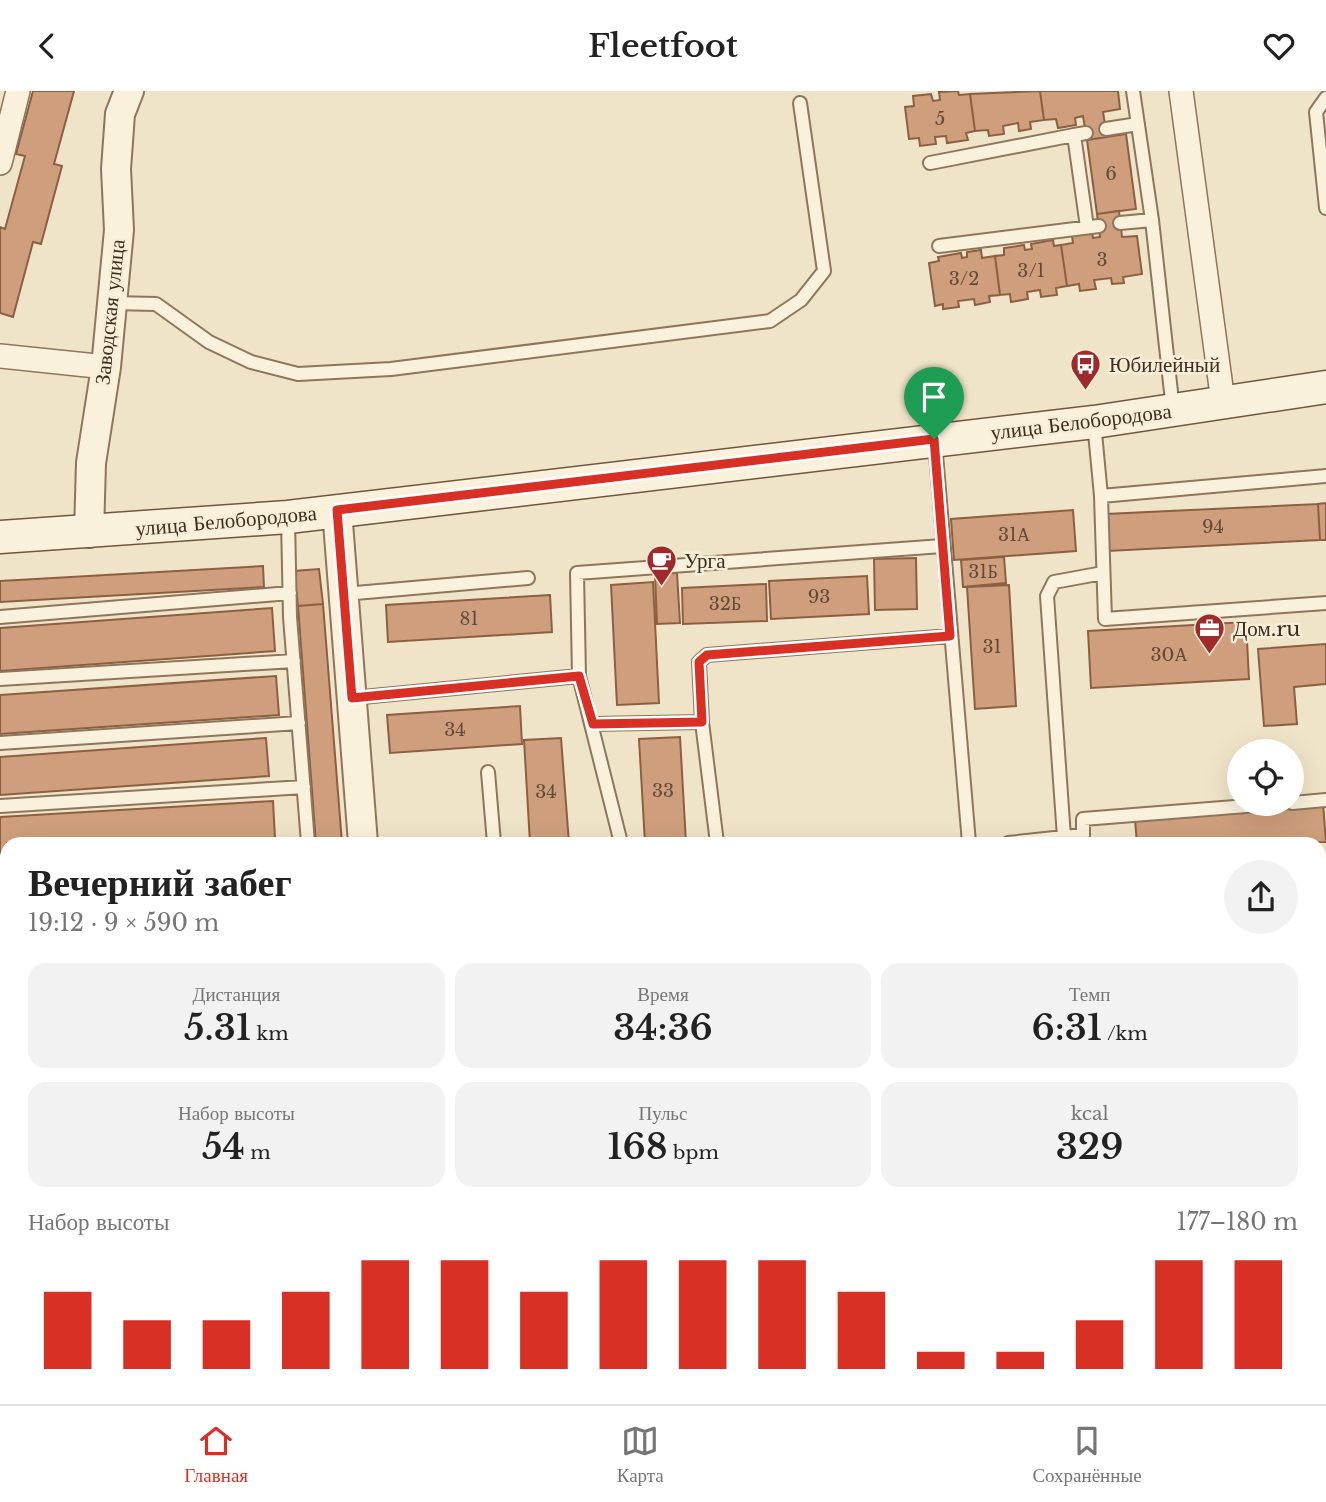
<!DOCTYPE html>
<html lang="ru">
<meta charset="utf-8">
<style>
body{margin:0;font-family:"Libre Baskerville",serif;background:#f2f2f2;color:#222;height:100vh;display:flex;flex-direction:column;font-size:26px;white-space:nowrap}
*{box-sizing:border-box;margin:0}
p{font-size:23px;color:#767676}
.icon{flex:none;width:38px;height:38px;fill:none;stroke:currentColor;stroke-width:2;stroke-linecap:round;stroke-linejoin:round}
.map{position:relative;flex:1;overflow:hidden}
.details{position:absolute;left:0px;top:746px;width:1326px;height:569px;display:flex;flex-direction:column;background:#fff;border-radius:21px 21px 0 0;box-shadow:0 7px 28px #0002}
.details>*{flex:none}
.tools{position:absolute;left:1227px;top:648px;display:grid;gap:14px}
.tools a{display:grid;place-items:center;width:77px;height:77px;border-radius:50%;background:#fff;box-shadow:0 7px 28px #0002;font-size:35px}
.pin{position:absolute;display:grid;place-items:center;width:60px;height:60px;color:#fff;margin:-72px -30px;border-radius:50% 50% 50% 0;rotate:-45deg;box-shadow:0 0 7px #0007}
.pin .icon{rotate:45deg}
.round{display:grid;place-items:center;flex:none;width:74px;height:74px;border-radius:37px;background:#f2f2f2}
.overview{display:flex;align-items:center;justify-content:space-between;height:119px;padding:0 28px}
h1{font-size:38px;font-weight:600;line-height:52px}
.stats{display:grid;grid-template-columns:repeat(3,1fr);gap:10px;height:119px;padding:7px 28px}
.stats div{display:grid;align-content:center;border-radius:18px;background:#f2f2f2;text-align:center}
.stats b{font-size:35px;font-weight:600}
.stats small{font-size:19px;font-weight:400}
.stats p{font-size:19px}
.chart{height:196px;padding:14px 28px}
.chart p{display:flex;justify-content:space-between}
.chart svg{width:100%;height:126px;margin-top:7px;stroke:#d93025;stroke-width:6}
header{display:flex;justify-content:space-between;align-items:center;height:91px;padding:0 28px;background:#fff;font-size:32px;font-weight:600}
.dock{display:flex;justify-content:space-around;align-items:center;height:98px;border-top:2px solid #e0e0e0;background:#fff;font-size:19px;color:#767676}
.dock a{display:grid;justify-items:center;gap:4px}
.dock .active{color:#d93025}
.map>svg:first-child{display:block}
</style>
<header><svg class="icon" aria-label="back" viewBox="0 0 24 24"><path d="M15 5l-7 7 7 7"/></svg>Fleetfoot<svg class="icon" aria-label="heart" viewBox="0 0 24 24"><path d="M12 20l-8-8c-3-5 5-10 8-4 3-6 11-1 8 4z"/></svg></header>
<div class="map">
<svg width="1326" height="1313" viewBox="0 0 1326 1313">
<rect width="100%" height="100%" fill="#f0e4c8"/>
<!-- building -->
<path fill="#cf9f7d" stroke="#8d5f41" stroke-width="2" d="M 33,0 L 74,0 L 54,73 L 62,75 L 41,153 L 33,151 L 13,226 L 0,222 L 0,136 L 5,138 L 25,65 L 16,63 Z
M 958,0 L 959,4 L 970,3 L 975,40 L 966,42 L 968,49 L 947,52 L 946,45 L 935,46 L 936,53 L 920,55 L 919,47 L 909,48 L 905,16 L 914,15 L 913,5 L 931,3 L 933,10 L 940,9 L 939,1 Z
M 1040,0 L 1118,0 L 1120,18 L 1103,21 L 1107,46 L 1087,49 L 1083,25 L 1075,27 L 1076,34 L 1058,37 L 1056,28 L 1044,29 Z
M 1040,0 L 1044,29 L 1030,31 L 1031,38 L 1019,40 L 1018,32 L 1003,35 L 1004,43 L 989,45 L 988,39 L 975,40 L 970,3 Z
M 1126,43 L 1136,118 L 1097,123 L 1087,49 Z
M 1119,120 L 1122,146 L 1137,145 L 1142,183 L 1123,186 L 1124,192 L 1112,193 L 1111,187 L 1094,189 L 1096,198 L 1080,200 L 1079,193 L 1067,195 L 1061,154 L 1073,152 L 1072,145 L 1092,142 L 1093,147 L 1100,146 L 1097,123 Z
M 1053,149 L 1054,155 L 1061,154 L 1067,195 L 1056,197 L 1057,204 L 1041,206 L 1040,199 L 1027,201 L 1028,208 L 1011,211 L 1010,203 L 1000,204 L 995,165 L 1004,164 L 1004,157 L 1024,154 L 1025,159 L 1032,158 L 1031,153 Z
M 981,159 L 982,167 L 995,165 L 1000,204 L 989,205 L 990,211 L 975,214 L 974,208 L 958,210 L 959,216 L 943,218 L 943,213 L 935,215 L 929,172 L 939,170 L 938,166 L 961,162 L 962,167 L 967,166 L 967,161 Z
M 1326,412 L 1326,449 L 1320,449 L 1318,413 Z
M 1318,413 L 1320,449 L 1108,460 L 1106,423 Z
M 1073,419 L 1076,460 L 954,469 L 951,428 Z
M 1004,466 L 1006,492 L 963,496 L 961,469 Z
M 916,467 L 917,518 L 875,519 L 874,468 Z
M 263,475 L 264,496 L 0,511 L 0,490 Z
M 319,478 L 323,513 L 298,515 L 294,480 Z
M 677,482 L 680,532 L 657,533 L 655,483 Z
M 867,485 L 869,523 L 771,528 L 769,490 Z
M 653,491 L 659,612 L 617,614 L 611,494 Z
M 766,493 L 767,530 L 683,533 L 682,497 Z
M 1009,494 L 1016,615 L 975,618 L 967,496 Z
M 550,504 L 552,541 L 388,551 L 386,514 Z
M 323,513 L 342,752 L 316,752 L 298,515 Z
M 272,517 L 275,560 L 0,580 L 0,537 Z
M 1246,531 L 1249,588 L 1091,597 L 1088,540 Z
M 1326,553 L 1326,593 L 1294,596 L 1297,633 L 1264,635 L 1258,558 Z
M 276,585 L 279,624 L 0,643 L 0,604 Z
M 520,615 L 522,653 L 390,662 L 387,624 Z
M 680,646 L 686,752 L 645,752 L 639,648 Z
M 266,647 L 269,685 L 0,704 L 0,666 Z
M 561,647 L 569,752 L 530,752 L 524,649 Z
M 273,710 L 275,747 L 178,752 L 7,752 L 7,762 L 0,763 L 0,726 Z
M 1323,712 L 1326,751 L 1137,752 L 1135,729 Z
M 7,789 L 7,825 L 0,826 L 0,790 Z
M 0,855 L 7,855 L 7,893 L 0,893 Z
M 7,914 L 7,953 L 0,953 L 0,915 Z
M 1326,914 L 1326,954 L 1320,954 L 1320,915 Z
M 7,982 L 7,1006 L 0,1006 L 0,983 Z
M 1320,1112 L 1326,1112 L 1326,1149 L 1320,1149 Z
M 1320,1225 L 1326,1225 L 1326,1261 L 1320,1262 Z
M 550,1307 L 594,1307 L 594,1313 L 550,1313 Z
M 660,1307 L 699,1307 L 699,1313 L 661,1313 Z
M 872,1307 L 1043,1307 L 1043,1313 L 872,1313 Z
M 1129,1307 L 1177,1307 L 1177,1313 L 1130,1313 Z
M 1251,1307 L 1289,1307 L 1289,1313 L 1251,1313 Z"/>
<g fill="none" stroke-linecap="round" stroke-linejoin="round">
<defs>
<path id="service" d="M 1133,0 L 1152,129 L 1173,319
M 1326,7 L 1316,21 L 1326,117
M 1106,38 L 1138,33
M 1086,42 L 1074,44 L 1087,136
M 930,72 L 1074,44
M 1120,132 L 1152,129
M 939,155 L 1099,135
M 111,212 L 156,213 L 209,251 L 251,271 L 298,283 L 391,278 L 770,230 L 801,209 L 824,180 L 800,12
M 1094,331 L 1101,405 L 1326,385
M 935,352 L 969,752
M 1101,405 L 1105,528 L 1326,512
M 288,428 L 290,526 L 308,752
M 344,503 L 528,487
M 0,526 L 290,502
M 0,588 L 294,570
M 352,607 L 579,585
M 702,631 L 717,752
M 593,633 L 702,631 L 699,571 L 707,564 L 950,545
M 0,652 L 299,632
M 488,681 L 494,752
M 1292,712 L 1326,709
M 0,715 L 304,696
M 1064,746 L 1047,505 L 1054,491 L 1103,482
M 621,752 L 579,585 L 577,482 L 942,455
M 1008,752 L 1083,744 L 1083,728 L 1284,712
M 0,778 L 7,778
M 0,841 L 7,841
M 0,903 L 7,902
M 0,967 L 7,967
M 1320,978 L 1326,978
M 1320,1091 L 1326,1091
M 1320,1205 L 1326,1204
M 1320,1298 L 1326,1297
M 496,1307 L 496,1313
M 641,1307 L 642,1313
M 731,1307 L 732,1313
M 1102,1307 L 1103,1313
M 1306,1307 L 1306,1313
M 833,1313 L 838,1307"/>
<path id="minor" d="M 1181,0 L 1223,311
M 0,72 L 18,0
M 0,265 L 106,276
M 0,1181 L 7,1192
M 63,1307 L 64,1313"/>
<path id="tertiary" d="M 337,419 L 363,752
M 89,442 L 91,372 L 106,276 L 119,139 L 116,78 L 120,23 L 129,0
M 368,1313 L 368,1307"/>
<path id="secondary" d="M 0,446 L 288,426 L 1094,331 L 1326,296"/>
</defs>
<!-- service casing -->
<use href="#service" stroke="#8d765c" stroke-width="16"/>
<!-- minor casing -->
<use href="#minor" stroke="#8d765c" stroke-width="26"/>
<!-- tertiary casing -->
<use href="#tertiary" stroke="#8d765c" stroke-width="32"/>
<!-- secondary casing -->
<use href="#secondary" stroke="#6f573f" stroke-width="35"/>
<!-- service -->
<use href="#service" stroke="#faf1dc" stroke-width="12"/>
<!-- minor -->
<use href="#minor" stroke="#faf1dc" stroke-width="23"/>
<!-- tertiary -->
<use href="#tertiary" stroke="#faf1dc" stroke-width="28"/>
<!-- secondary -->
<use href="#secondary" stroke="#faf1dc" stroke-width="32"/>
</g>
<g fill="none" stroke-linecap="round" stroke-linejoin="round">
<defs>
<path id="route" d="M 934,348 L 950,545 L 707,564 L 699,571 L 702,631 L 593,633 L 579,585 L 352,607 L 337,419 Z"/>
</defs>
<!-- route casing -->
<use href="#route" stroke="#fff" stroke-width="14"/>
<!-- route -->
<use href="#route" stroke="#d93025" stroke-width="9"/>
</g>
<!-- icons -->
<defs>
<symbol id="bus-pin" viewBox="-11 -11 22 30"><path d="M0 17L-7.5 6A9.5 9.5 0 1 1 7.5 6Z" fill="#9e2a2b" stroke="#f7eed8"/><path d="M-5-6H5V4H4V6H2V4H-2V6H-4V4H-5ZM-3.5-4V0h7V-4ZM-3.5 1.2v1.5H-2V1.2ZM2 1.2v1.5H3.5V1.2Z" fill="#fff"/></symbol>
<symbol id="cafe-pin" viewBox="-11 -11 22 30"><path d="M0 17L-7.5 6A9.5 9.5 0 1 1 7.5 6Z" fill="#9e2a2b" stroke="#f7eed8"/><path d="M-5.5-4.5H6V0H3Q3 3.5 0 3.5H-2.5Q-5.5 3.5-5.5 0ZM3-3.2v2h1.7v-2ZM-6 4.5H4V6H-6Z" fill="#fff"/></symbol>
<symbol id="office-pin" viewBox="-11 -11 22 30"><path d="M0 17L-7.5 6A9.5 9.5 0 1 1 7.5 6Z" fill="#9e2a2b" stroke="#f7eed8"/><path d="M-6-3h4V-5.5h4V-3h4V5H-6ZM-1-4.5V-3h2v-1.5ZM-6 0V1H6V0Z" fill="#fff"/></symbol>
</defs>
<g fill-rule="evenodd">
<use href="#bus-pin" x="1068" y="256" width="35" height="47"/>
<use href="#cafe-pin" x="644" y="452" width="35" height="47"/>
<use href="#office-pin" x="1192" y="520" width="35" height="47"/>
</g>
<g text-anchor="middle" stroke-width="5" stroke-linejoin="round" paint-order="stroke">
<!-- number labels -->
<g font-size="18" fill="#624a37">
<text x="940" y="34">5</text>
<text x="1111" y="89">6</text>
<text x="1102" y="175">3</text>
<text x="1031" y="186">3/1</text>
<text x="964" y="194">3/2</text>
<text x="1213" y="442">94</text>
<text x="1014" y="450">31А</text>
<text x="983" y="487">31Б</text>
<text x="819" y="512">93</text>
<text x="725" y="519">32Б</text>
<text x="469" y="534">81</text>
<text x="992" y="562">31</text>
<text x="1169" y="570">30А</text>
<text x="455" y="645">34</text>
<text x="663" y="706">33</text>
<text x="546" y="707">34</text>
</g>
<!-- street labels -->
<g font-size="21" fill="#3d2e20" stroke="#f7eed8">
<text transform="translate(110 221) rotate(-84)" y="7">Заводская улица</text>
<text transform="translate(1081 331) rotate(-7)" y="7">улица Белобородова</text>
<text transform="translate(226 430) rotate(-5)" y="7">улица Белобородова</text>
</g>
<!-- poi labels -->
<g font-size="21" fill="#3d2e20" stroke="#f7eed8" text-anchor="start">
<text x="1109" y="281">Юбилейный</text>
<text x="684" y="477">Урга</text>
<text x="1233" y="545">Дом.ru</text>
</g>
</g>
</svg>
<div class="tools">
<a><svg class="icon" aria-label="locate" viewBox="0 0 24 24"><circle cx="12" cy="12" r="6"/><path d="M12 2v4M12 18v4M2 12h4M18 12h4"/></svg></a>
</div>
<div class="pin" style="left:934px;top:348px;background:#1e9e55"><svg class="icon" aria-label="arrive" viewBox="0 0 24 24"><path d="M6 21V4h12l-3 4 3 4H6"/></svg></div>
<section class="details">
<div class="overview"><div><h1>Вечерний забег</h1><p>19:12 · 9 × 590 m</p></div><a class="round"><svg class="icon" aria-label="share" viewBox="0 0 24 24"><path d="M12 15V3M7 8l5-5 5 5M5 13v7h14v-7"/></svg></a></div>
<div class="stats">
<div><p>Дистанция</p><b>5.31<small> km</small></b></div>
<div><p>Время</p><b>34:36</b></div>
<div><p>Темп</p><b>6:31<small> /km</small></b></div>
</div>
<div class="stats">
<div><p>Набор высоты</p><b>54<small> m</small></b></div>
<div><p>Пульс</p><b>168<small> bpm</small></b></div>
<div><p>kcal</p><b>329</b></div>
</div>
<div class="chart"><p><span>Набор высоты</span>177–180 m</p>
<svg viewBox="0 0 160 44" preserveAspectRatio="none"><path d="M5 44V17M15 44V27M25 44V27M35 44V17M45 44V6M55 44V6M65 44V17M75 44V6M85 44V6M95 44V6M105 44V17M115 44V38M125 44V38M135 44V27M145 44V6M155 44V6"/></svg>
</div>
</section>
</div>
<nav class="dock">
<a class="active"><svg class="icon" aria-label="home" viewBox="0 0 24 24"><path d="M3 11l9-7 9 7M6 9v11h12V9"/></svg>Главная</a>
<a><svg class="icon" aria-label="map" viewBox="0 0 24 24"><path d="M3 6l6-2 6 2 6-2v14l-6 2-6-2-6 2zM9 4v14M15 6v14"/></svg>Карта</a>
<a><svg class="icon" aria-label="saved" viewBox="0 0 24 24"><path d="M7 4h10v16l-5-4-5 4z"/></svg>Сохранённые</a>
</nav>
